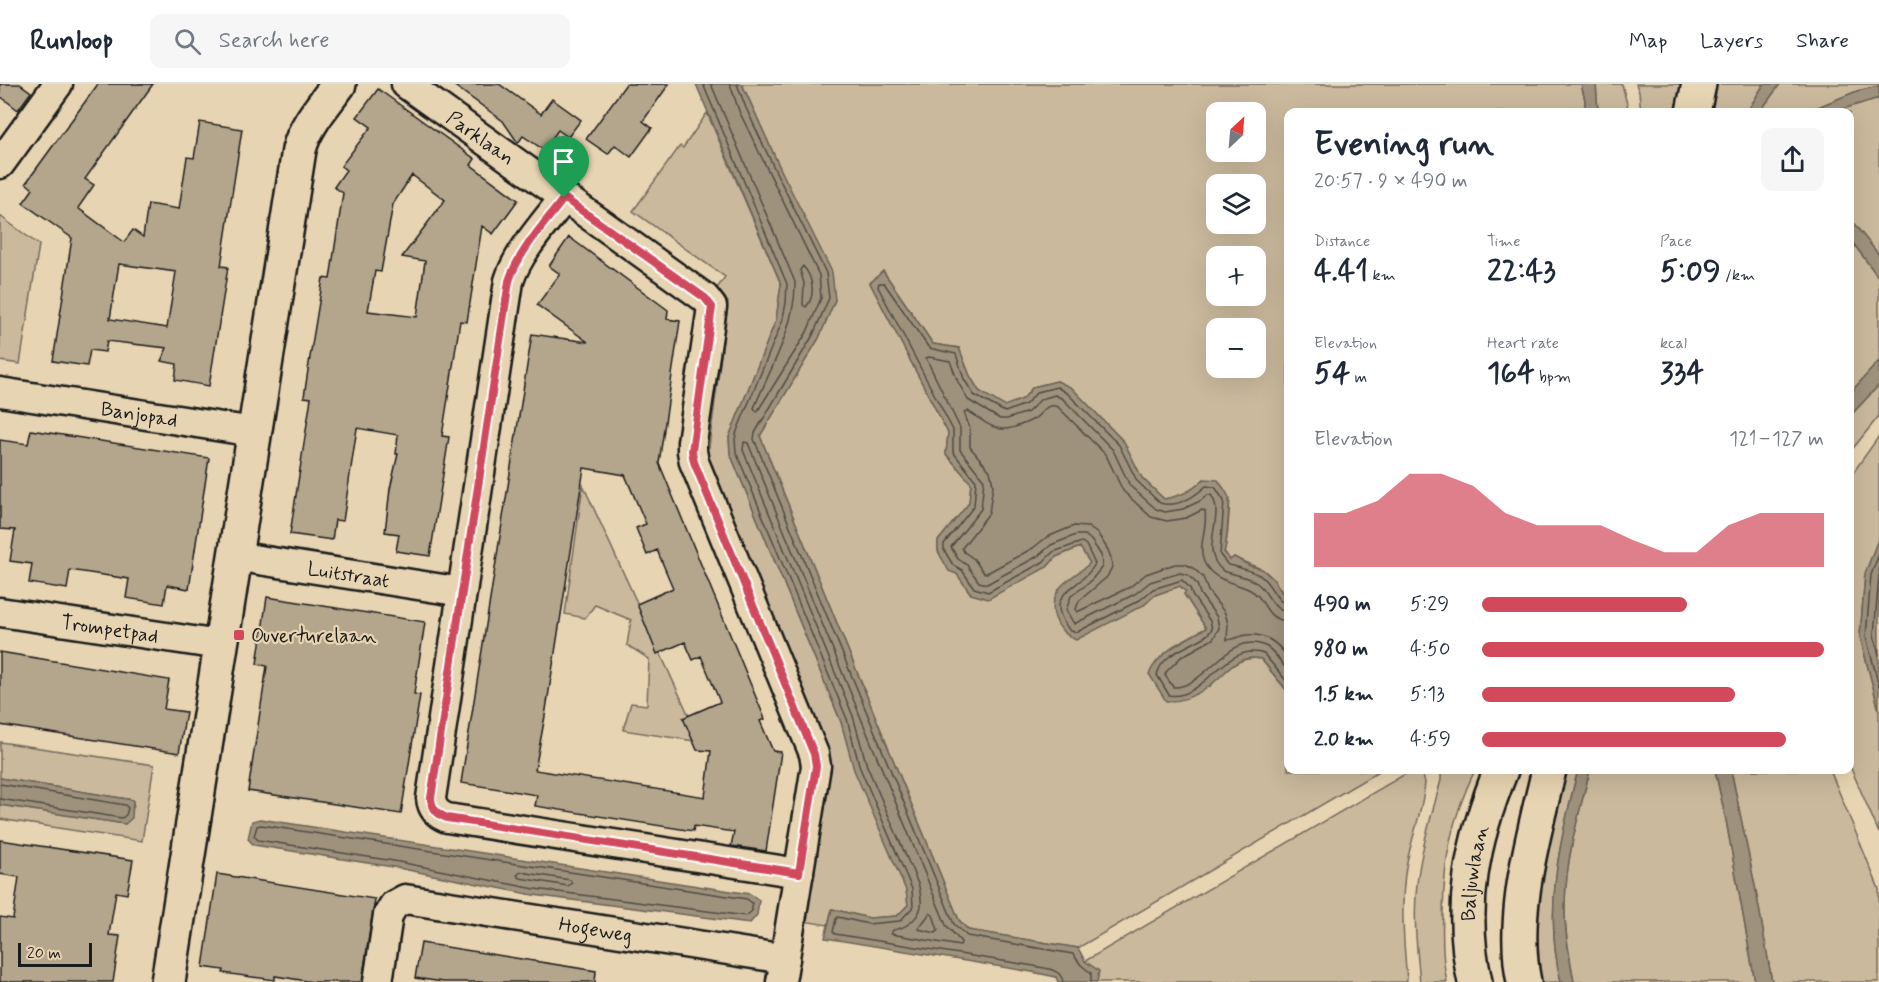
<!DOCTYPE html>
<meta charset="utf-8">
<style>
body{margin:0;font-family:Mynerve,sans-serif;background:#f6f6f7;color:#1f2937;height:100vh;display:flex;flex-direction:column;font-size:22px;white-space:nowrap}
*{box-sizing:border-box;margin:0}
p{font-size:20px;color:#747a83}
.icon{flex:none;width:33px;height:33px;fill:none;stroke:currentColor;stroke-width:2;stroke-linecap:round;stroke-linejoin:round}
.map{position:relative;flex:1;overflow:hidden}
.drawer{position:absolute;left:1284px;top:24px;width:570px;height:666px;display:flex;flex-direction:column;background:#fff;border-radius:12px;box-shadow:0 6px 24px #0002}
.drawer>*{flex:none}
.needle{width:39px;rotate:26deg}
.buttons{position:absolute;left:1206px;top:18px;display:grid;gap:12px}
.buttons a{display:grid;place-items:center;width:60px;height:60px;border-radius:12px;background:#fff;box-shadow:0 6px 24px #0002;font-size:30px}
.scale{position:absolute;left:18px;bottom:15px;width:74px;box-sizing:border-box;padding-left:6px;border:3px solid #1c1c1c;border-top:0;font-size:16px;line-height:21px;white-space:nowrap;color:#1c1c1c;-webkit-text-stroke:4px #e7d4b2;paint-order:stroke}
.pin{position:absolute;display:grid;place-items:center;width:51px;height:51px;color:#fff;margin:-62px -26px;border-radius:50% 50% 50% 0;rotate:-45deg;box-shadow:0 0 6px #0007}
.pin .icon{rotate:45deg}
.round{display:grid;place-items:center;flex:none;width:63px;height:63px;border-radius:12px;background:#f6f6f7}
.head{display:flex;align-items:center;justify-content:space-between;height:102px;padding:0 30px}
h1{font-size:33px;font-weight:700;line-height:45px}
.metrics{display:grid;grid-template-columns:repeat(3,1fr);gap:9px;height:102px;padding:6px 30px}
.metrics div{display:grid;align-content:center}
.metrics b{font-size:30px;font-weight:700}
.metrics small{font-size:16px;font-weight:400}
.metrics p{font-size:16px}
.chart{height:168px;padding:12px 30px}
.chart p{display:flex;justify-content:space-between}
.chart svg{width:100%;height:108px;margin-top:6px;fill:#d1495b;opacity:.7}
ul{padding:0 30px;list-style:none;font-size:20px}
li{display:grid;grid-template-columns:96px 72px 1fr;align-items:center;height:45px}
li i{height:15px;border-radius:8px;background:#d1495b}
header{display:flex;align-items:center;gap:36px;box-sizing:border-box;height:84px;padding:0 30px;background:#fff;border-bottom:2px solid #e0e1e3}
header strong{font-size:28px}
nav{display:flex;gap:33px;margin-inline-start:auto;font-size:21px}
.search{width:420px;height:54px;background:#f6f6f7;display:flex;align-items:center;gap:15px;box-sizing:border-box;padding:0 21px;border-radius:12px;color:#747a83;font-size:22px}
.map>svg:first-child{display:block}
</style>
<header>
<strong>Runloop</strong>
<div class="search"><svg class="icon" aria-label="search" viewBox="0 0 24 24"><circle cx="10" cy="10" r="6"/><path d="M15 15l6 6"/></svg>Search here</div>
<nav><a>Map</a><a>Layers</a><a>Share</a></nav>
</header>
<div class="map">
<svg width="1879" height="898" viewBox="0 0 1879 898">
<rect width="100%" height="100%" fill="#e7d4b2"/>
<filter id="ink" filterUnits="userSpaceOnUse"><feTurbulence type="fractalNoise" baseFrequency=".0167" numOctaves="2"/><feDisplacementMap in="SourceGraphic" scale="12" xChannelSelector="R" yChannelSelector="G"/><feConvolveMatrix kernelMatrix="1 2 1 2 8 2 1 2 1" color-interpolation-filters="sRGB"/></filter>
<g filter="url(#ink)">
<!-- green -->
<path fill="#cab99d" stroke="#736a5c" stroke-width="1.5" fill-rule="evenodd" d="M 742,0 L 1581,0 L 1585,16 L 1585,28 L 1288,28 L 1288,518 C 1281,507 1273,491 1261,485 C 1252,481 1243,478 1234,473 L 1230,476 L 1224,467 C 1228,461 1229,426 1230,415 L 1204,395 C 1192,407 1181,412 1164,415 L 1142,394 L 1124,358 L 1072,304 L 1057,297 L 1033,303 L 1023,315 L 1004,323 L 979,307 L 970,292 L 959,264 L 933,260 L 884,188 L 870,199 L 948,349 L 946,370 L 971,399 L 969,419 L 938,457 L 938,467 L 949,487 L 957,490 L 971,510 L 1047,483 L 1056,473 L 1080,463 L 1090,479 L 1079,489 L 1144,521 L 1155,511 L 1180,502 L 1186,508 L 1184,510 L 1206,544 L 1173,562 L 1209,603 C 1223,589 1239,570 1261,575 L 1288,608 L 1288,686 L 1381,686 L 1078,864 L 968,846 L 959,836 L 760,352 L 819,254 L 835,216 L 780,84 ZM 1216,28 L 1256,28 L 1256,68 L 1216,68 ZM 1216,100 L 1256,100 L 1256,140 L 1216,140 ZM 1216,172 L 1256,172 L 1256,212 L 1216,212 ZM 1216,244 L 1256,244 L 1256,284 L 1216,284 Z
M 1596,0 L 1622,0 L 1629,28 L 1598,28 Z
M 1636,0 L 1683,0 L 1679,28 L 1641,28 L 1639,8 Z
M 1716,0 L 1764,0 L 1747,28 L 1710,28 Z
M 1780,0 L 1879,0 L 1879,2 L 1857,7 L 1806,28 L 1760,28 Z
M 1879,14 L 1879,171 L 1850,135 L 1850,28 L 1833,28 Z
M 707,29 L 781,200 L 776,236 L 729,353 L 730,369 L 841,638 L 855,686 L 906,806 L 908,821 L 897,832 L 869,834 L 832,825 L 828,841 L 803,837 L 827,683 L 702,363 L 709,363 L 728,218 L 715,207 L 725,193 L 633,127 L 680,62 L 683,64 Z
M 0,132 L 39,161 L 20,280 L 0,277 Z
M 1850,155 L 1879,194 L 1879,277 L 1850,309 Z
M 1879,301 L 1879,332 L 1850,368 L 1850,332 Z
M 1879,352 L 1879,453 L 1865,490 L 1860,553 L 1879,626 L 1879,749 L 1850,682 L 1850,393 Z
M 583,401 L 701,658 L 623,646 L 631,619 L 647,621 L 649,575 L 627,561 L 631,536 L 595,521 L 585,534 L 565,530 Z
M 0,658 L 154,681 L 142,757 L 0,735 L 0,721 L 125,740 L 134,722 L 132,716 L 0,694 Z
M 1412,686 L 1422,690 L 1425,698 C 1423,727 1411,754 1406,783 C 1400,821 1404,860 1407,898 L 1097,898 L 1098,887 L 1085,877 Z
M 1441,686 L 1475,686 C 1451,736 1444,774 1443,829 C 1442,852 1442,876 1447,898 L 1420,898 C 1417,866 1413,833 1417,800 C 1421,765 1432,730 1441,696 Z
M 1555,686 L 1578,686 C 1560,755 1543,827 1561,898 L 1540,898 L 1536,877 L 1531,826 Z
M 1590,686 L 1715,686 L 1726,736 L 1755,898 L 1574,898 C 1570,872 1564,846 1565,819 C 1566,773 1579,729 1590,686 Z
M 1731,686 L 1830,686 L 1879,805 L 1879,898 L 1772,898 L 1756,807 Z"/>
<!-- water -->
<path fill="#9f927d" stroke="#6b6356" stroke-width="1.5" d="M 696,0 L 742,0 L 780,84 L 832,188 L 835,216 L 819,254 L 760,352 L 959,836 L 968,846 L 1078,864 L 1085,877 L 1099,887 L 1097,898 L 1058,898 L 1056,893 L 1032,888 L 825,854 L 832,825 L 869,834 L 897,832 L 908,821 L 906,806 L 854,686 L 841,638 L 730,369 L 729,353 L 776,236 L 781,200 Z
M 1581,0 L 1596,0 L 1598,28 L 1585,28 L 1585,16 Z
M 1764,0 L 1780,0 L 1760,28 L 1747,28 Z
M 1879,2 L 1879,14 L 1833,28 L 1806,28 L 1857,7 Z
M 1850,135 L 1879,171 L 1879,194 L 1850,155 Z
M 883,187 L 933,260 L 959,264 L 970,292 L 979,307 L 1004,322 L 1023,315 L 1033,303 L 1057,297 L 1072,304 L 1124,358 L 1142,394 L 1164,415 C 1181,412 1192,407 1204,395 L 1218,396 C 1222,402 1227,408 1229,414 C 1230,417 1226,465 1224,468 L 1230,476 L 1234,473 L 1250,482 L 1262,485 L 1274,496 L 1288,518 L 1288,608 L 1261,575 C 1237,569 1226,590 1209,602 C 1197,611 1181,618 1166,617 L 1149,590 C 1160,566 1184,557 1206,544 L 1184,510 L 1186,508 L 1180,502 L 1155,511 L 1144,521 L 1076,556 C 1055,547 1046,523 1060,504 C 1065,496 1082,487 1090,479 L 1080,463 L 1056,473 L 1047,483 L 988,515 L 971,510 L 957,490 L 949,487 L 938,467 L 938,457 L 969,419 L 971,399 L 946,370 L 948,349 L 870,199 Z
M 1879,277 L 1879,301 L 1850,332 L 1850,309 Z
M 1879,453 L 1879,626 L 1860,553 L 1865,490 Z
M 1578,686 L 1590,686 C 1579,729 1566,773 1565,819 C 1564,845 1569,872 1574,898 L 1561,898 C 1543,827 1560,755 1578,686 Z
M 1715,686 L 1731,686 L 1756,807 L 1772,898 L 1755,898 L 1726,736 Z
M 0,694 L 133,716 L 132,734 L 125,740 L 0,721 Z
M 260,735 L 750,810 L 759,816 L 757,831 L 750,839 L 533,811 L 393,783 L 254,761 L 248,755 L 252,737 Z"/>
<g fill="none" stroke-linecap="round" stroke-linejoin="round">
<!-- shore -->
<path stroke="#504b43" stroke-width="1.5" d="M 703,0 L 787,200 L 786,219 L 782,238 L 737,347 L 735,355 L 736,368 L 847,635 L 860,684 L 912,805 L 913,823 L 900,837 L 868,840 L 838,833 L 836,835 L 833,848 L 835,850 L 1034,882 C 1045,885 1061,884 1063,898
M 711,0 L 795,198 C 796,242 770,285 754,324 L 757,328 L 807,248 L 821,214 L 819,191 L 739,27 L 730,0
M 737,0 L 746,24 L 775,86 L 826,189 L 829,214 L 813,251 L 755,349 L 754,355 L 954,840 L 967,852 L 1073,870 L 1081,881 L 1091,889 L 1091,898
M 803,182 C 813,193 816,212 806,223 L 803,221 L 804,199 L 800,186 Z
M 744,358 L 748,359 L 946,841 L 961,858 L 960,862 L 891,850 L 893,846 C 904,845 919,835 921,822 C 922,816 920,809 919,802 L 867,682 L 853,632 L 743,366 Z
M 1879,470 L 1871,491 L 1866,552 L 1879,602
M 1879,491 L 1874,551 L 1879,571
M 1288,520 C 1275,519 1271,497 1259,491 C 1251,487 1236,482 1228,481 L 1220,471 L 1224,417 L 1215,403 L 1206,402 C 1194,413 1177,424 1160,419 L 1137,397 L 1119,361 L 1068,310 L 1057,303 L 1037,308 L 1026,320 L 1005,328 L 974,311 L 964,295 L 956,270 L 929,264 L 884,199 L 879,199 L 878,203 L 953,346 L 953,368 L 976,397 L 974,422 L 944,460 L 944,466 L 953,481 L 962,486 L 974,504 L 988,508 L 1043,478 L 1053,468 L 1082,458 L 1086,461 L 1095,480 C 1081,507 1039,507 1070,547 L 1077,548 L 1140,516 L 1153,505 L 1182,496 L 1190,504 L 1192,511 L 1210,537 L 1212,545 C 1202,562 1163,564 1157,591 L 1169,611 C 1204,618 1225,556 1264,570 L 1288,599
M 1288,528 C 1272,527 1269,509 1258,500 C 1249,492 1234,491 1223,487 C 1197,465 1227,433 1211,411 L 1208,411 L 1200,417 L 1183,425 L 1165,428 L 1156,425 L 1130,402 L 1113,366 L 1063,315 L 1055,311 L 1041,315 L 1028,328 L 1007,335 L 1000,335 L 968,316 L 958,298 L 950,277 L 929,273 L 926,274 L 960,344 L 960,366 L 984,396 L 981,425 L 951,463 L 958,475 L 967,481 L 979,498 L 987,500 L 1038,472 L 1051,461 L 1076,451 L 1085,451 L 1091,456 L 1101,471 L 1102,483 L 1089,499 L 1071,512 L 1066,526 L 1074,540 L 1135,510 L 1150,498 L 1180,489 L 1188,491 L 1197,500 L 1200,510 L 1217,533 L 1219,544 L 1213,555 L 1181,573 L 1166,588 L 1165,591 L 1173,603 C 1206,605 1229,543 1267,563 C 1275,568 1282,580 1288,587
M 1288,537 C 1263,536 1267,514 1250,506 C 1232,497 1214,498 1204,478 C 1197,463 1208,443 1205,427 L 1202,426 L 1186,434 L 1167,437 L 1151,433 L 1123,407 L 1106,371 L 1058,323 C 1046,318 1043,329 1034,335 C 1026,339 1012,346 1002,345 C 990,344 978,333 968,327 L 964,328 L 970,345 L 970,363 L 990,387 L 993,401 L 989,429 L 962,464 L 964,468 L 974,475 L 984,489 L 987,489 L 1033,464 L 1047,453 L 1074,442 L 1088,443 L 1098,450 L 1108,466 L 1111,474 L 1112,483 L 1107,493 L 1079,517 L 1076,525 L 1077,528 L 1130,503 L 1146,490 L 1175,480 L 1185,480 L 1193,484 L 1203,493 L 1208,507 L 1225,529 L 1228,540 L 1227,556 C 1233,556 1239,552 1246,551 C 1266,549 1277,559 1288,573
M 0,700 L 125,721 L 128,724 L 126,731 L 122,734 L 0,715
M 261,741 L 747,815 L 752,819 L 752,827 L 746,832 L 535,805 L 394,777 L 258,756 L 254,752 L 257,742 Z
M 521,788 L 570,796 L 572,799 L 568,802 L 520,794 L 517,791 Z
M 930,829 L 933,831 L 938,846 L 936,849 L 918,845 Z"/>
</g>
<!-- building -->
<path fill="#b4a68d" stroke="#1c1c1c" stroke-width="1.5" fill-rule="evenodd" d="M 0,0 L 20,0 L 31,8 L 18,26 L 0,12 Z
M 98,0 L 153,0 L 85,95 L 94,101 L 78,124 L 124,158 L 133,146 L 143,153 L 148,120 L 179,125 L 187,73 L 194,74 L 200,38 L 242,45 L 221,182 L 228,183 L 209,302 L 175,296 L 177,280 L 161,277 L 167,264 L 107,257 L 105,268 L 90,266 L 87,282 L 53,277 L 72,154 L 23,119 L 33,105 L 26,99 ZM 119,180 L 176,188 L 167,244 L 110,235 Z
M 452,0 L 499,0 L 541,30 L 552,15 L 581,36 L 568,53 L 558,46 L 544,66 L 523,52 L 518,59 L 503,37 Z
M 626,0 L 669,0 L 643,37 L 652,44 L 631,73 L 615,61 L 608,70 L 586,55 Z
M 378,5 L 475,75 L 471,81 L 518,116 L 493,150 L 482,142 L 467,238 L 460,237 L 448,314 L 442,352 L 449,353 L 430,472 L 396,467 L 399,450 L 385,448 L 390,405 L 398,370 L 396,370 L 398,351 L 357,344 L 343,437 L 335,436 L 332,456 L 290,450 L 311,314 L 304,313 L 310,273 L 323,194 L 330,195 L 343,109 L 334,103 L 346,86 L 341,82 L 371,43 L 357,33 ZM 412,91 L 445,116 L 402,173 L 425,177 L 417,233 L 368,227 L 375,187 L 381,188 L 393,120 Z
M 569,153 L 668,226 L 667,235 L 680,237 L 659,379 L 765,635 L 760,637 L 773,667 L 781,668 L 766,767 L 731,762 L 734,748 L 694,742 L 693,747 L 535,722 L 537,711 L 461,699 L 532,250 L 588,258 L 537,221 L 560,190 L 549,182 ZM 584,384 L 625,391 L 646,440 L 636,444 L 647,471 L 657,466 L 673,504 L 637,520 L 657,570 L 685,558 L 693,576 L 701,572 L 720,618 L 683,634 L 697,666 L 711,667 L 705,713 L 535,686 L 545,632 Z
M 31,346 L 209,374 L 189,505 L 167,501 L 164,520 L 126,514 L 129,495 L 70,486 L 67,505 L 29,499 L 32,480 L 10,477 L 15,446 L 0,445 L 0,356 L 28,360 Z
M 267,513 L 425,538 L 414,610 L 420,611 L 401,730 L 248,707 L 267,582 L 257,580 Z
M 0,568 L 169,596 L 164,625 L 186,628 L 179,669 L 0,641 Z
M 0,756 L 133,776 L 127,810 L 116,808 L 109,851 L 120,852 L 113,898 L 0,898 L 0,833 L 13,835 L 19,793 L 0,790 Z
M 217,790 L 375,815 L 362,898 L 313,898 L 275,892 L 275,896 L 223,889 L 224,886 L 203,883 Z
M 421,859 L 596,887 L 595,898 L 443,898 L 415,894 Z"/>
<g fill="none" stroke-linecap="round" stroke-linejoin="round">
<defs>
<g id="minor">
<path id="s1" d="M 406,0 L 705,214 L 712,223 L 692,358 L 692,367 L 694,378 L 814,670 L 816,682 L 781,898"/>
<path d="M 0,80 L 58,0"/>
<path d="M 564,114 C 546,138 518,168 509,197 L 431,714 C 432,725 437,730 447,734 L 799,789"/>
<path id="s2" d="M 0,308 L 254,348"/>
<path id="s3" d="M 234,472 L 462,508"/>
<path id="s4" d="M 0,528 L 220,561"/>
<path id="s5" d="M 378,898 L 388,831 L 394,821 L 405,815 L 785,875"/>
</g>
<path id="tertiary" d="M 168,898 L 299,66 C 305,41 324,21 339,0"/>
<g id="secondary">
<path d="M 1693,28 L 1699,0"/>
<path id="s6" d="M 1475,898 C 1458,823 1473,755 1501,686"/>
<path d="M 1524,898 C 1510,830 1534,751 1549,686"/>
</g>
</defs>
<!-- minor casing -->
<use href="#minor" stroke="#1c1c1c" stroke-width="33"/>
<!-- tertiary casing -->
<use href="#tertiary" stroke="#1c1c1c" stroke-width="38"/>
<!-- secondary casing -->
<use href="#secondary" stroke="#1c1c1c" stroke-width="38"/>
<!-- minor -->
<use href="#minor" stroke="#e7d4b2" stroke-width="28"/>
<!-- tertiary -->
<use href="#tertiary" stroke="#e7d4b2" stroke-width="33"/>
<!-- secondary -->
<use href="#secondary" stroke="#e7d4b2" stroke-width="33"/>
</g>
</g>
<g fill="none" stroke-linecap="round" stroke-linejoin="round" filter="url(#ink)">
<defs>
<path id="route" d="M 564,114 L 705,214 L 712,223 L 692,367 L 694,378 L 814,670 L 816,682 L 799,789 L 447,734 C 437,730 432,725 431,714 L 509,197 C 518,168 546,138 564,114 Z"/>
</defs>
<!-- route casing -->
<use href="#route" stroke="#fff" stroke-width="12"/>
<!-- route -->
<use href="#route" stroke="#d1495b" stroke-width="8"/>
</g>
<!-- markers -->
<rect fill="#d1495b" stroke="#e7d4b2" stroke-width="2" x="233" y="545" width="12" height="12" rx="3"/>
<g text-anchor="middle" stroke-width="4.5" stroke-linejoin="round" paint-order="stroke">
<!-- street labels -->
<g font-size="20" fill="#1c1c1c" stroke="#e7d4b2">
<text dy="7" stroke="none"><textPath href="#s1" startOffset="92">Parklaan</textPath></text>
<text dy="7" stroke="none"><textPath href="#s2" startOffset="141">Banjopad</textPath></text>
<text dy="7" stroke="none"><textPath href="#s3" startOffset="116">Luitstraat</textPath></text>
<text dy="7" stroke="none"><textPath href="#s4" startOffset="111">Trompetpad</textPath></text>
<text dy="7" stroke="none"><textPath href="#s6" startOffset="110">Baljuwlaan</textPath></text>
<text dy="7" stroke="none"><textPath href="#s5" startOffset="285">Hogeweg</textPath></text>
</g>
<!-- poi labels -->
<g font-size="20" fill="#1c1c1c" stroke="#e7d4b2" text-anchor="start">
<text x="251" y="558">Ouverturelaan</text>
</g>
</g>
</svg>
<div class="buttons">
<a><svg class="needle" viewBox="-14 -14 28 28"><path d="M0-13l5 13h-10z" fill="#e53935"/><path d="M0 13l5-13h-10z" fill="#747a83"/></svg></a>
<a><svg class="icon" aria-label="layers" viewBox="0 0 24 24"><path d="M12 4l9 5-9 5-9-5zM3 14l9 5 9-5"/></svg></a>
<a>+</a>
<a>−</a>
</div>
<div class="scale">20 m</div>
<div class="pin" style="left:564px;top:114px;background:#1e9e55"><svg class="icon" aria-label="arrive" viewBox="0 0 24 24"><path d="M6 21V4h12l-3 4 3 4H6"/></svg></div>
<section class="drawer">
<div class="head"><div><h1>Evening run</h1><p>20:57 · 9 × 490 m</p></div><a class="round"><svg class="icon" aria-label="share" viewBox="0 0 24 24"><path d="M12 15V3M7 8l5-5 5 5M5 13v7h14v-7"/></svg></a></div>
<div class="metrics">
<div><p>Distance</p><b>4.41<small> km</small></b></div>
<div><p>Time</p><b>22:43</b></div>
<div><p>Pace</p><b>5:09<small> /km</small></b></div>
</div>
<div class="metrics">
<div><p>Elevation</p><b>54<small> m</small></b></div>
<div><p>Heart rate</p><b>164<small> bpm</small></b></div>
<div><p>kcal</p><b>334</b></div>
</div>
<div class="chart"><p><span>Elevation</span>121–127 m</p>
<svg viewBox="0 0 160 44" preserveAspectRatio="none"><path d="M0 44V22L10 22L20 17L30 6L40 6L50 11L60 22L70 27L80 27L90 27L100 33L110 38L120 38L130 27L140 22L150 22L160 22V44z"/></svg>
</div>
<ul>
<li><b>490 m</b>5:29<i style="width:60%"></i></li>
<li><b>980 m</b>4:50<i style="width:100%"></i></li>
<li><b>1.5 km</b>5:13<i style="width:74%"></i></li>
<li><b>2.0 km</b>4:59<i style="width:89%"></i></li>
</ul>
</section>
</div>
